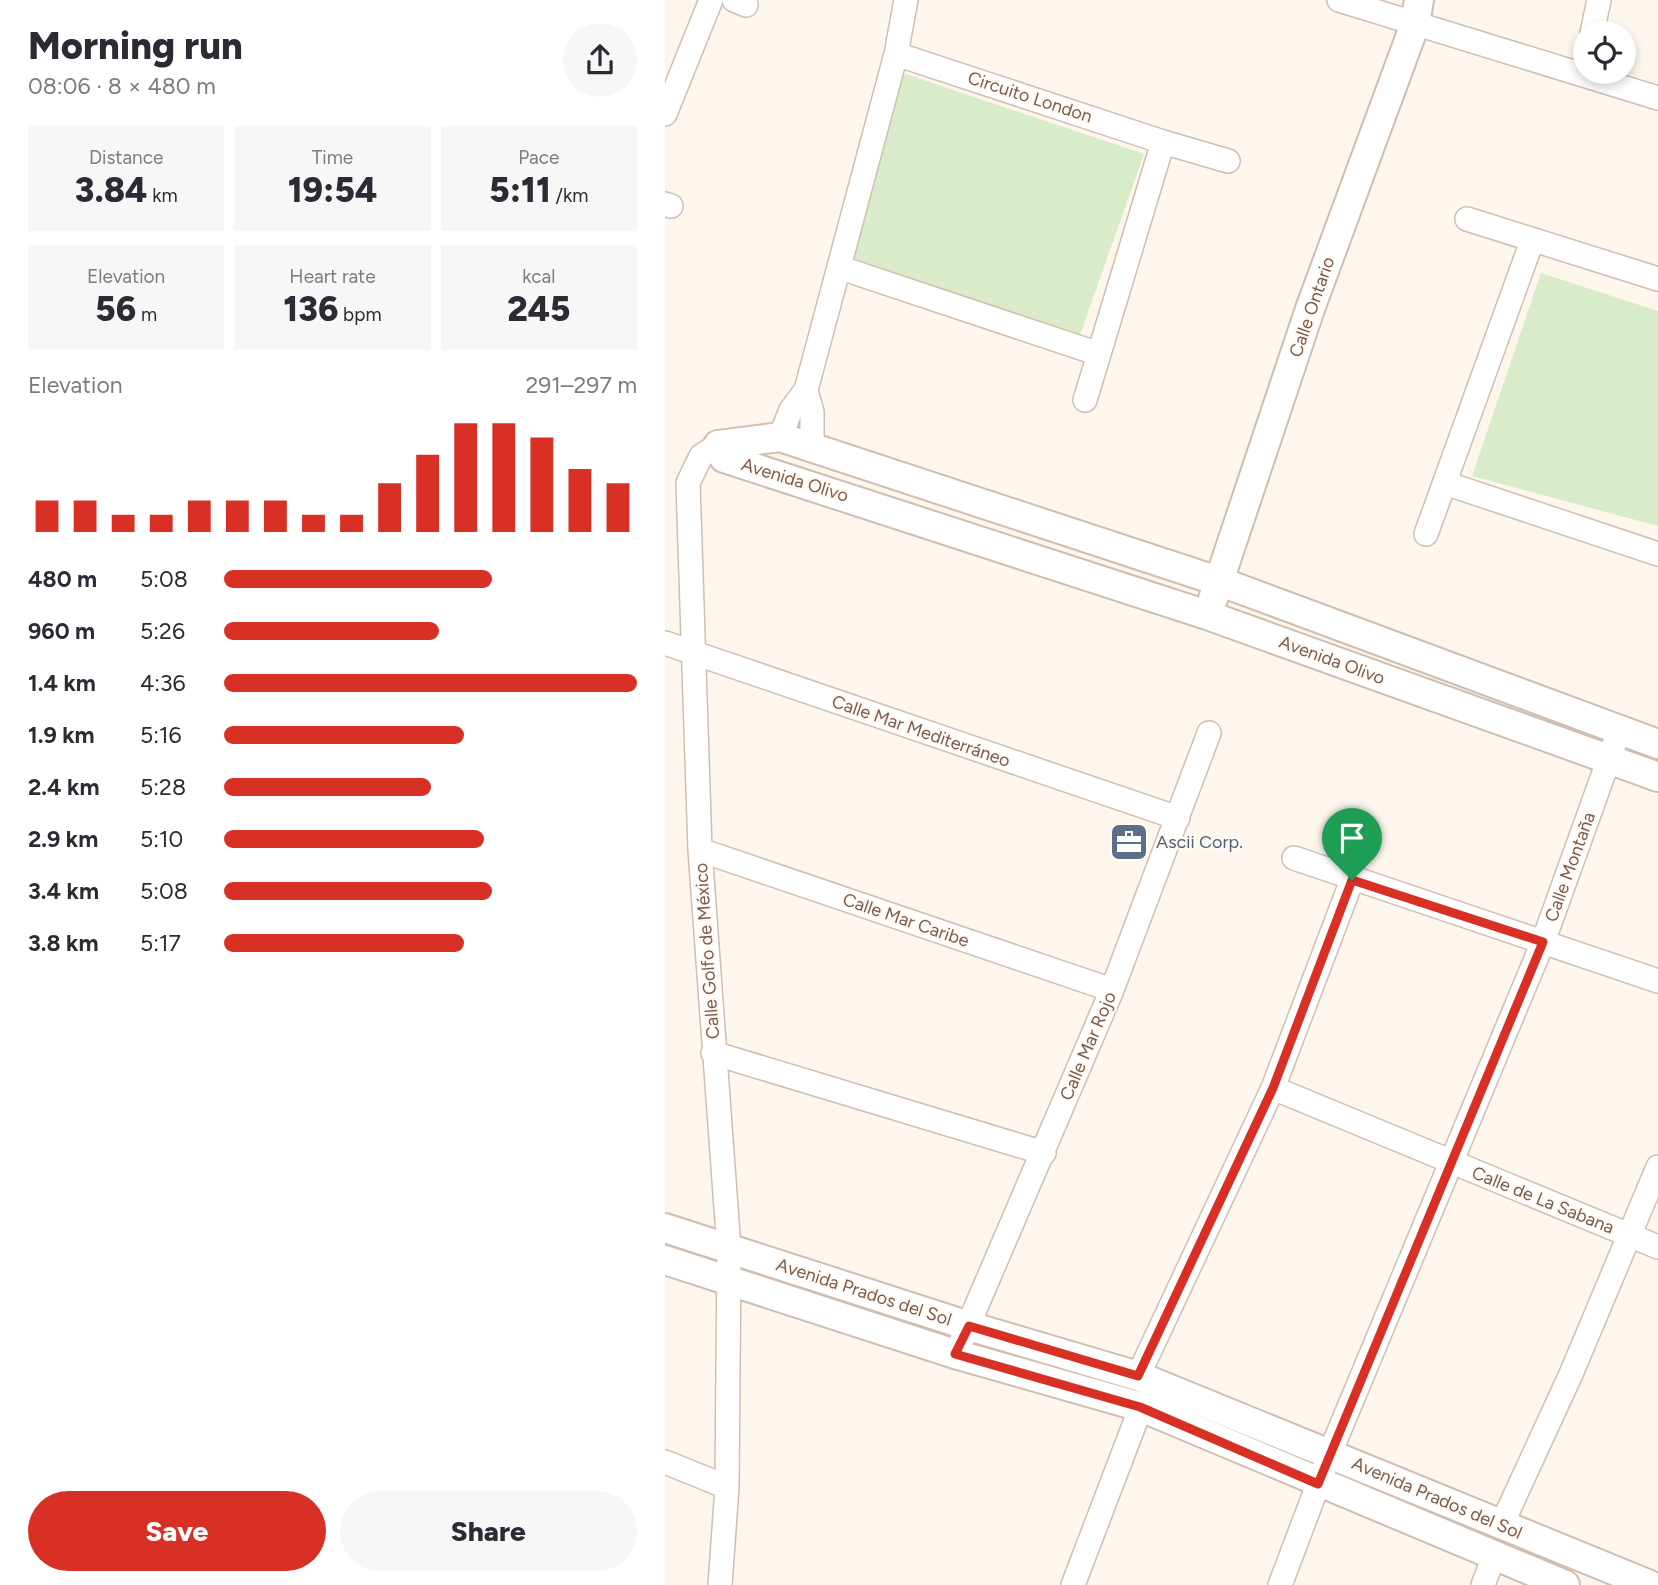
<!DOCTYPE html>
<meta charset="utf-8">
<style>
body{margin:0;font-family:Figtree,sans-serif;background:#f7f7f7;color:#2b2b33;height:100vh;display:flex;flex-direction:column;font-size:26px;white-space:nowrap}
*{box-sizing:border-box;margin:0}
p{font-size:23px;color:#7c7c81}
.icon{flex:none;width:38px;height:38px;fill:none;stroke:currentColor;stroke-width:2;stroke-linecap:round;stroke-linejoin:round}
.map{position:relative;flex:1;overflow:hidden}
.drawer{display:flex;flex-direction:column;background:#fff;width:665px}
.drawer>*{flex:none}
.tools{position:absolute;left:908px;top:21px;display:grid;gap:14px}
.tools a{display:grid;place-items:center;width:63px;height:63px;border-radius:50%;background:#fff;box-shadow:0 4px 10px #0003;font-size:35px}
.pin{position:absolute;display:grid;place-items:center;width:60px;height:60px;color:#fff;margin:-72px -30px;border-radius:50% 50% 50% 0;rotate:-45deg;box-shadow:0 0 7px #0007}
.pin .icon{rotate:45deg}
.round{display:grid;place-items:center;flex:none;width:74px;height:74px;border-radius:37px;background:#f7f7f7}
.headline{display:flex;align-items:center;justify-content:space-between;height:119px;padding:0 28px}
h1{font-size:38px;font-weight:800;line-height:52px}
.figures{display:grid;grid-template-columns:repeat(3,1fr);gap:10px;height:119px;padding:7px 28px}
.figures div{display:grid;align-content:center;border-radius:0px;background:#f7f7f7;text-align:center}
.figures b{font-size:35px;font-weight:800}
.figures small{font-size:19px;font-weight:400}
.figures p{font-size:19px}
.chart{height:196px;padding:14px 28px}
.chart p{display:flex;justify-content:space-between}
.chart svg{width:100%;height:126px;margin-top:7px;stroke:#d93025;stroke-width:6}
.primary-button{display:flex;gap:14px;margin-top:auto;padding:14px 28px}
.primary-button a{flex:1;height:80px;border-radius:42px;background:#d93025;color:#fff;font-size:28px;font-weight:800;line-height:80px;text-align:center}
.primary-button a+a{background:#f7f7f7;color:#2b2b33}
ul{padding:0 28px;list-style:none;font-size:23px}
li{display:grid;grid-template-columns:112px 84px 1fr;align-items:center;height:52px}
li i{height:18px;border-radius:9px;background:#d93025}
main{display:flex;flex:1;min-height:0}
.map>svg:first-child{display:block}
</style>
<main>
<section class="drawer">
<div class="headline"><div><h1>Morning run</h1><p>08:06 · 8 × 480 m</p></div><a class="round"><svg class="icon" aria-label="share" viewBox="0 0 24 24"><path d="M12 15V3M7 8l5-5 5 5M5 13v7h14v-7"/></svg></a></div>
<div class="figures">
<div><p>Distance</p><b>3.84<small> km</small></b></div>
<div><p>Time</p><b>19:54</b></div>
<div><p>Pace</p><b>5:11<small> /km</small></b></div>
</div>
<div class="figures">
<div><p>Elevation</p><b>56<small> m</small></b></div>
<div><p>Heart rate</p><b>136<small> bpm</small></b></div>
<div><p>kcal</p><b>245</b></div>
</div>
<div class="chart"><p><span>Elevation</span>291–297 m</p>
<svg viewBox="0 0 160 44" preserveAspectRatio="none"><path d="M5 44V33M15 44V33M25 44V38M35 44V38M45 44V33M55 44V33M65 44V33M75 44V38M85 44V38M95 44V27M105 44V17M115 44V6M125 44V6M135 44V11M145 44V22M155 44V27"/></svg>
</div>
<ul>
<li><b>480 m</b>5:08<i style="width:65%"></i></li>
<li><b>960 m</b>5:26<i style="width:52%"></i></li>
<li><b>1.4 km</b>4:36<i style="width:100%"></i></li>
<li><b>1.9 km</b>5:16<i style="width:58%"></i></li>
<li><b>2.4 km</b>5:28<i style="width:50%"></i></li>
<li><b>2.9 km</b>5:10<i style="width:63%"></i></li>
<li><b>3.4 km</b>5:08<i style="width:65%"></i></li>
<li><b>3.8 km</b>5:17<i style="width:58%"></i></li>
</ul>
<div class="primary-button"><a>Save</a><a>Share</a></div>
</section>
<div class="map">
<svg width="993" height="1585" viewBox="0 0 993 1585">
<rect width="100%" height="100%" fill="#fdf6ec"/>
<!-- green -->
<path fill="#d8ecc9" d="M 235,72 L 479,154 L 411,346 L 182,269 Z
M 876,273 L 993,311 L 993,526 L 807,476 Z"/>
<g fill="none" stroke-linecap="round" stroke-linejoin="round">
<defs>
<path id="minor" d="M 69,0 L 81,5
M 674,0 L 993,98
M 927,33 L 934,0
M 231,54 L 241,0
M 0,114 L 46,0
M 498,142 L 563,161
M 0,204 L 6,206
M 802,219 L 993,279
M 141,390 L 147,412 L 147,448
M 420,400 L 434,354
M 115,437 L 126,410 L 141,390 L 231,54 L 498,142 L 434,354 L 176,268
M 53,445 L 36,456 L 23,483 L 35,850 L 64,1249 L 62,1487 L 55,1585
M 780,483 L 993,554
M 761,534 L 867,241
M 0,643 L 513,818
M 35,850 L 447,990
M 629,858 L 993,981
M 48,1053 L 379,1153
M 608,1088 L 993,1247
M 296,1342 L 447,990 L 544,733
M 473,1376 L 608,1088 L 687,880
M 0,1462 L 62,1487
M 836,1526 L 906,1374 L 993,1167
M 408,1585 L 476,1407
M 615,1585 L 665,1453 L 878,942 L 954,731
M 818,1585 L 829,1556"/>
<path id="tertiary" d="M 548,599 L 645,309 L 750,24 L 754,0
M 993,744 L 556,582 L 115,437 L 53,445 L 59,458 L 542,615 L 993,777
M 0,1228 L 304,1326 L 473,1376 L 985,1585
M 0,1260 L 290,1354 L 476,1407 L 900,1585"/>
</defs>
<!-- minor casing -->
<use href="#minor" stroke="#d1beb0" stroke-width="26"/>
<!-- tertiary casing -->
<use href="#tertiary" stroke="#d1beb0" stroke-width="32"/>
<!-- minor -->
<use href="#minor" stroke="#fff" stroke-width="23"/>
<!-- tertiary -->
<use href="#tertiary" stroke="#fff" stroke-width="28"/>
</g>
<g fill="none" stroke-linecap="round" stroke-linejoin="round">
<defs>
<path id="route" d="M 687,880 L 878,942 L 653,1484 L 475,1407 L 290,1354 L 304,1326 L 473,1376 L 608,1088 Z"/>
</defs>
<!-- route casing -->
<use href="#route" stroke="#fff" stroke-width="14"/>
<!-- route -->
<use href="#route" stroke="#d93025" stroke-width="9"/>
</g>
<!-- icons -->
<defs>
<symbol id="office-square" viewBox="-11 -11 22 22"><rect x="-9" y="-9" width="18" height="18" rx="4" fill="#5c6f8a" stroke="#fffaf3"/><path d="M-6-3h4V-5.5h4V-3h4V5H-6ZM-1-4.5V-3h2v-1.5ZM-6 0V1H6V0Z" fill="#fff"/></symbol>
</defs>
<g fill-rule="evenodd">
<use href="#office-square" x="442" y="820" width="44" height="44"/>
</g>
<g text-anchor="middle" stroke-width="5" stroke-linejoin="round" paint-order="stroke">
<!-- street labels -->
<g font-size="18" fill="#7a5c4d" stroke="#fffaf3">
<text transform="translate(365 97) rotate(18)" y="6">Circuito London</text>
<text transform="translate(647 307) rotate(-71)" y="6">Calle Ontario</text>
<text transform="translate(130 480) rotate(17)" y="6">Avenida Olivo</text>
<text transform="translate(667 660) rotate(20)" y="6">Avenida Olivo</text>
<text transform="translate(256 731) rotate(19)" y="6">Calle Mar Mediterráneo</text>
<text transform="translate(905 867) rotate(-70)" y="6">Calle Montaña</text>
<text transform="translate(241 920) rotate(19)" y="6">Calle Mar Caribe</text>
<text transform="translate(42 951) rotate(-94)" y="6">Calle Golfo de México</text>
<text transform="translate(423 1046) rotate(-67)" y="6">Calle Mar Rojo</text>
<text transform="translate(878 1200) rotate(22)" y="6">Calle de La Sabana</text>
<text transform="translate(199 1292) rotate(18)" y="6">Avenida Prados del Sol</text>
<text transform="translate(772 1498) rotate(23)" y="6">Avenida Prados del Sol</text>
</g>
<!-- service labels -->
<g font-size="18" fill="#4e5e75" stroke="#fffaf3" text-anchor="start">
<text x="491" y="848">Ascii Corp.</text>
</g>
</g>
</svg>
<div class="tools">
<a><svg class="icon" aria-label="locate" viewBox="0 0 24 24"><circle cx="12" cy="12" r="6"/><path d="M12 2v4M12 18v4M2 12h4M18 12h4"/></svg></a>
</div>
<div class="pin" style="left:687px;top:880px;background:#1e9e55"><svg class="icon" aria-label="arrive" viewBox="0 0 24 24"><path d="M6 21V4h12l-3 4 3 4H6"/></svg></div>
</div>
</main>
